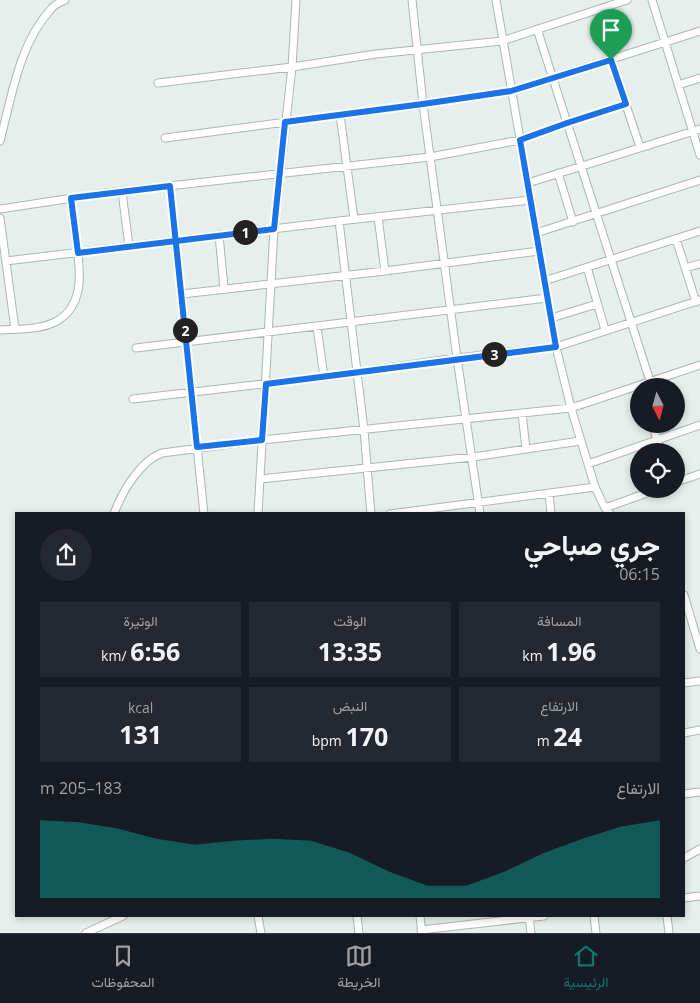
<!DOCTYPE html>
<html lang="ar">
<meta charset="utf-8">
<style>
body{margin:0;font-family:"Open Sans",Vazirmatn,sans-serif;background:#242831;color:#f1f3f6;direction:rtl;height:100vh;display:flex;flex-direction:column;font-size:19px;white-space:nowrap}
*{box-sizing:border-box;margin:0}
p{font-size:16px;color:#9ea1a6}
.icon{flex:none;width:28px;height:28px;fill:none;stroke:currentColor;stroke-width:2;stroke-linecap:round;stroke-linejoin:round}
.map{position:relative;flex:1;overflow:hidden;direction:ltr}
.panel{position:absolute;left:15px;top:512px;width:670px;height:405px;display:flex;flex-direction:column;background:#171b24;border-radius:0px;box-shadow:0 2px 8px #0003;direction:rtl}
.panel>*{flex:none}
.needle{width:32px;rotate:174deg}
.controls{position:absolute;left:630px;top:378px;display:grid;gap:10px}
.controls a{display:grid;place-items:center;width:55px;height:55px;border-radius:50%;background:#171b24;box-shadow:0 2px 8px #0003;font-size:25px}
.pin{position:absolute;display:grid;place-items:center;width:42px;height:42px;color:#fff;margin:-51px -21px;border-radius:50% 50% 50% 0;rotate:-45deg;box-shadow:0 0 5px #0007}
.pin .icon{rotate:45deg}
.km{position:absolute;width:25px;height:25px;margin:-12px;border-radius:50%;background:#222;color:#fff;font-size:14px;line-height:25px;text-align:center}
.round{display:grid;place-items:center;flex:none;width:52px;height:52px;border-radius:26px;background:#242831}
.headline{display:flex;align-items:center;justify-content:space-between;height:85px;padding:0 25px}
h1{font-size:28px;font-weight:700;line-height:38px}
.stats{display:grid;grid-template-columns:repeat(3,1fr);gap:8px;height:85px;padding:5px 25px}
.stats div{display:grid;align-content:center;border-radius:0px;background:#242831;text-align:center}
.stats b{font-size:25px;font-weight:700}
.stats small{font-size:14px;font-weight:400}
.stats p{font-size:14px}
.chart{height:140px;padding:10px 25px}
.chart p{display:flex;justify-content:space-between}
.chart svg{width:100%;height:90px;margin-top:5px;fill:#0f766e;opacity:.7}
.tab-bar{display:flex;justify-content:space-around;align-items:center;height:70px;border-top:1px solid #363941;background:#171b24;font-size:14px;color:#9ea1a6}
.tab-bar a{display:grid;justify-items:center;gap:2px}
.tab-bar .current{color:#0f766e}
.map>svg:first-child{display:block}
</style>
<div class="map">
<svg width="700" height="933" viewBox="0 0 700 933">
<rect width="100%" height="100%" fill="#e6efeb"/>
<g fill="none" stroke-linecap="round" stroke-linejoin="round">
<defs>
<path id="minor" d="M 412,0 L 423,104 L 457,358 L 480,514
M 496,0 L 556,347 L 571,408 L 595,487 L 605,508 L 610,514
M 652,0 L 700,155
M 537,29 L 650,381
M 611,60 L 640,147
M 158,83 L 292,67 L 376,54 L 502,41 L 627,0
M 678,85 L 700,78
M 340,115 L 354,219
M 165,138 L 423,104 L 511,91 L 700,31
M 0,141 C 12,96 19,43 52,8 C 55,4 61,2 65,0
M 558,173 L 573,222
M 528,183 L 700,129
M 170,186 L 204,514
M 122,192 L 129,246
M 0,209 L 106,193 L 430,157 L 520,140 L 567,123 L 626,104
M 378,217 L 385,271
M 0,218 L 15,329
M 339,221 L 364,430 L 371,514
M 536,233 L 700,180
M 219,235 L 224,288
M 676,239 L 696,302
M 6,261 L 339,221 L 531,200
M 587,267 L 605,330
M 685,268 L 700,264
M 544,281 L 700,231
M 182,294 L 385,271 L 539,251
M 551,318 L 597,304
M 317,327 L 324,377
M 0,330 C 18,329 41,330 57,321 C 86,304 80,268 76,240 C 74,226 73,212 71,198
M 136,348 L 547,298
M 133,399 L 324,377 L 457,358 L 556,347 L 700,300
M 522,413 L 526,449
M 652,424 L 661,451
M 588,464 L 700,425
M 260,479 L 473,457 L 580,441
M 676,482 L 700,474
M 549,494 L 551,514
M 605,508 L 658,489
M 114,514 C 121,493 141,460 162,453 L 262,440 L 571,408 L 700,365
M 258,514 L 274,229 L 292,67 L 296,0
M 390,514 L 595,487
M 684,595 L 700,649
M 684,683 L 700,681
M 684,733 L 700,730
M 684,794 L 700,792
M 684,858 L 700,849
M 684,898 L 700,896
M 258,916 L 261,933
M 357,916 L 359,933
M 420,916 L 422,933
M 529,916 L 531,933
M 594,916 L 596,933
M 667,916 L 669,933
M 421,930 L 544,916
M 86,933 L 123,916"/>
</defs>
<!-- minor casing -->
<use href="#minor" stroke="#a8b8b2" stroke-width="9"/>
<!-- minor -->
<use href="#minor" stroke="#fff" stroke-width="7"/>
</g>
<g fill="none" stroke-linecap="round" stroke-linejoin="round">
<defs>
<path id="route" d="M 611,60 L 511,91 L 423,104 L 285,122 L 274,229 L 78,253 L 71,198 L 170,186 L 197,447 L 262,440 L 266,384 L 556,347 L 520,140 L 567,123 L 626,104 L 611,60"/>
</defs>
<!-- route casing -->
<use href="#route" stroke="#fff" stroke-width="10"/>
<!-- route -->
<use href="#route" stroke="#1a73e8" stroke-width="6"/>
</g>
</svg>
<div class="controls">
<a><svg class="needle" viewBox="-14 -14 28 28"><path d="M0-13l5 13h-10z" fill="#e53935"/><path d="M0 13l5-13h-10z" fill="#9ea1a6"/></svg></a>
<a><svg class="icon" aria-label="locate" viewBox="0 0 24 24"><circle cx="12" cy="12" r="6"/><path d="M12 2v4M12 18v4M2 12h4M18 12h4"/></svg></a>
</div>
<div class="pin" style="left:611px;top:60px;background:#1e9e55"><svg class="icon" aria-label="arrive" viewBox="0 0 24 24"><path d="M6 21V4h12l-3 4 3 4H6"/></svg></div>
<b class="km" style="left:245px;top:232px">1</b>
<b class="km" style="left:185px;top:330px">2</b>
<b class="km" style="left:494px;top:354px">3</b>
<section class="panel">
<div class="headline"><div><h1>جري صباحي</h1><p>06:15</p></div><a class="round"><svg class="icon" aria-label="share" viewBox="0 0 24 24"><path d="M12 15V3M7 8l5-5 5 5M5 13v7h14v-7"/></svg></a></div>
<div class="stats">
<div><p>المسافة</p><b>1.96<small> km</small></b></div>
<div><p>الوقت</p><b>13:35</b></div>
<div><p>الوتيرة</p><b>6:56<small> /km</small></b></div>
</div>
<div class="stats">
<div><p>الارتفاع</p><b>24<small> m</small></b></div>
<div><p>النبض</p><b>170<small> bpm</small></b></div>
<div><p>kcal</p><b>131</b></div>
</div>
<div class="chart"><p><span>الارتفاع</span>183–205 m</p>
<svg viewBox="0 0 160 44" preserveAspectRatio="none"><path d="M0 44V6L10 7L20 10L30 15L40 18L50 16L60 15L70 16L80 22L90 31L100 38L110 38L120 31L130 22L140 15L150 9L160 6V44z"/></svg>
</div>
</section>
</div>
<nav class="tab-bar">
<a class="current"><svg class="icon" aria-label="home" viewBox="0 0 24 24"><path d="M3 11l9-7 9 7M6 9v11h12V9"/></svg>الرئيسية</a>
<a><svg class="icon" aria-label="map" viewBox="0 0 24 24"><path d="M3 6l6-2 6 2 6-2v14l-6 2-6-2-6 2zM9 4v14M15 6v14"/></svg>الخريطة</a>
<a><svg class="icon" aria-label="saved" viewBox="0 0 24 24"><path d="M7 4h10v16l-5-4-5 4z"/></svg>المحفوظات</a>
</nav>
